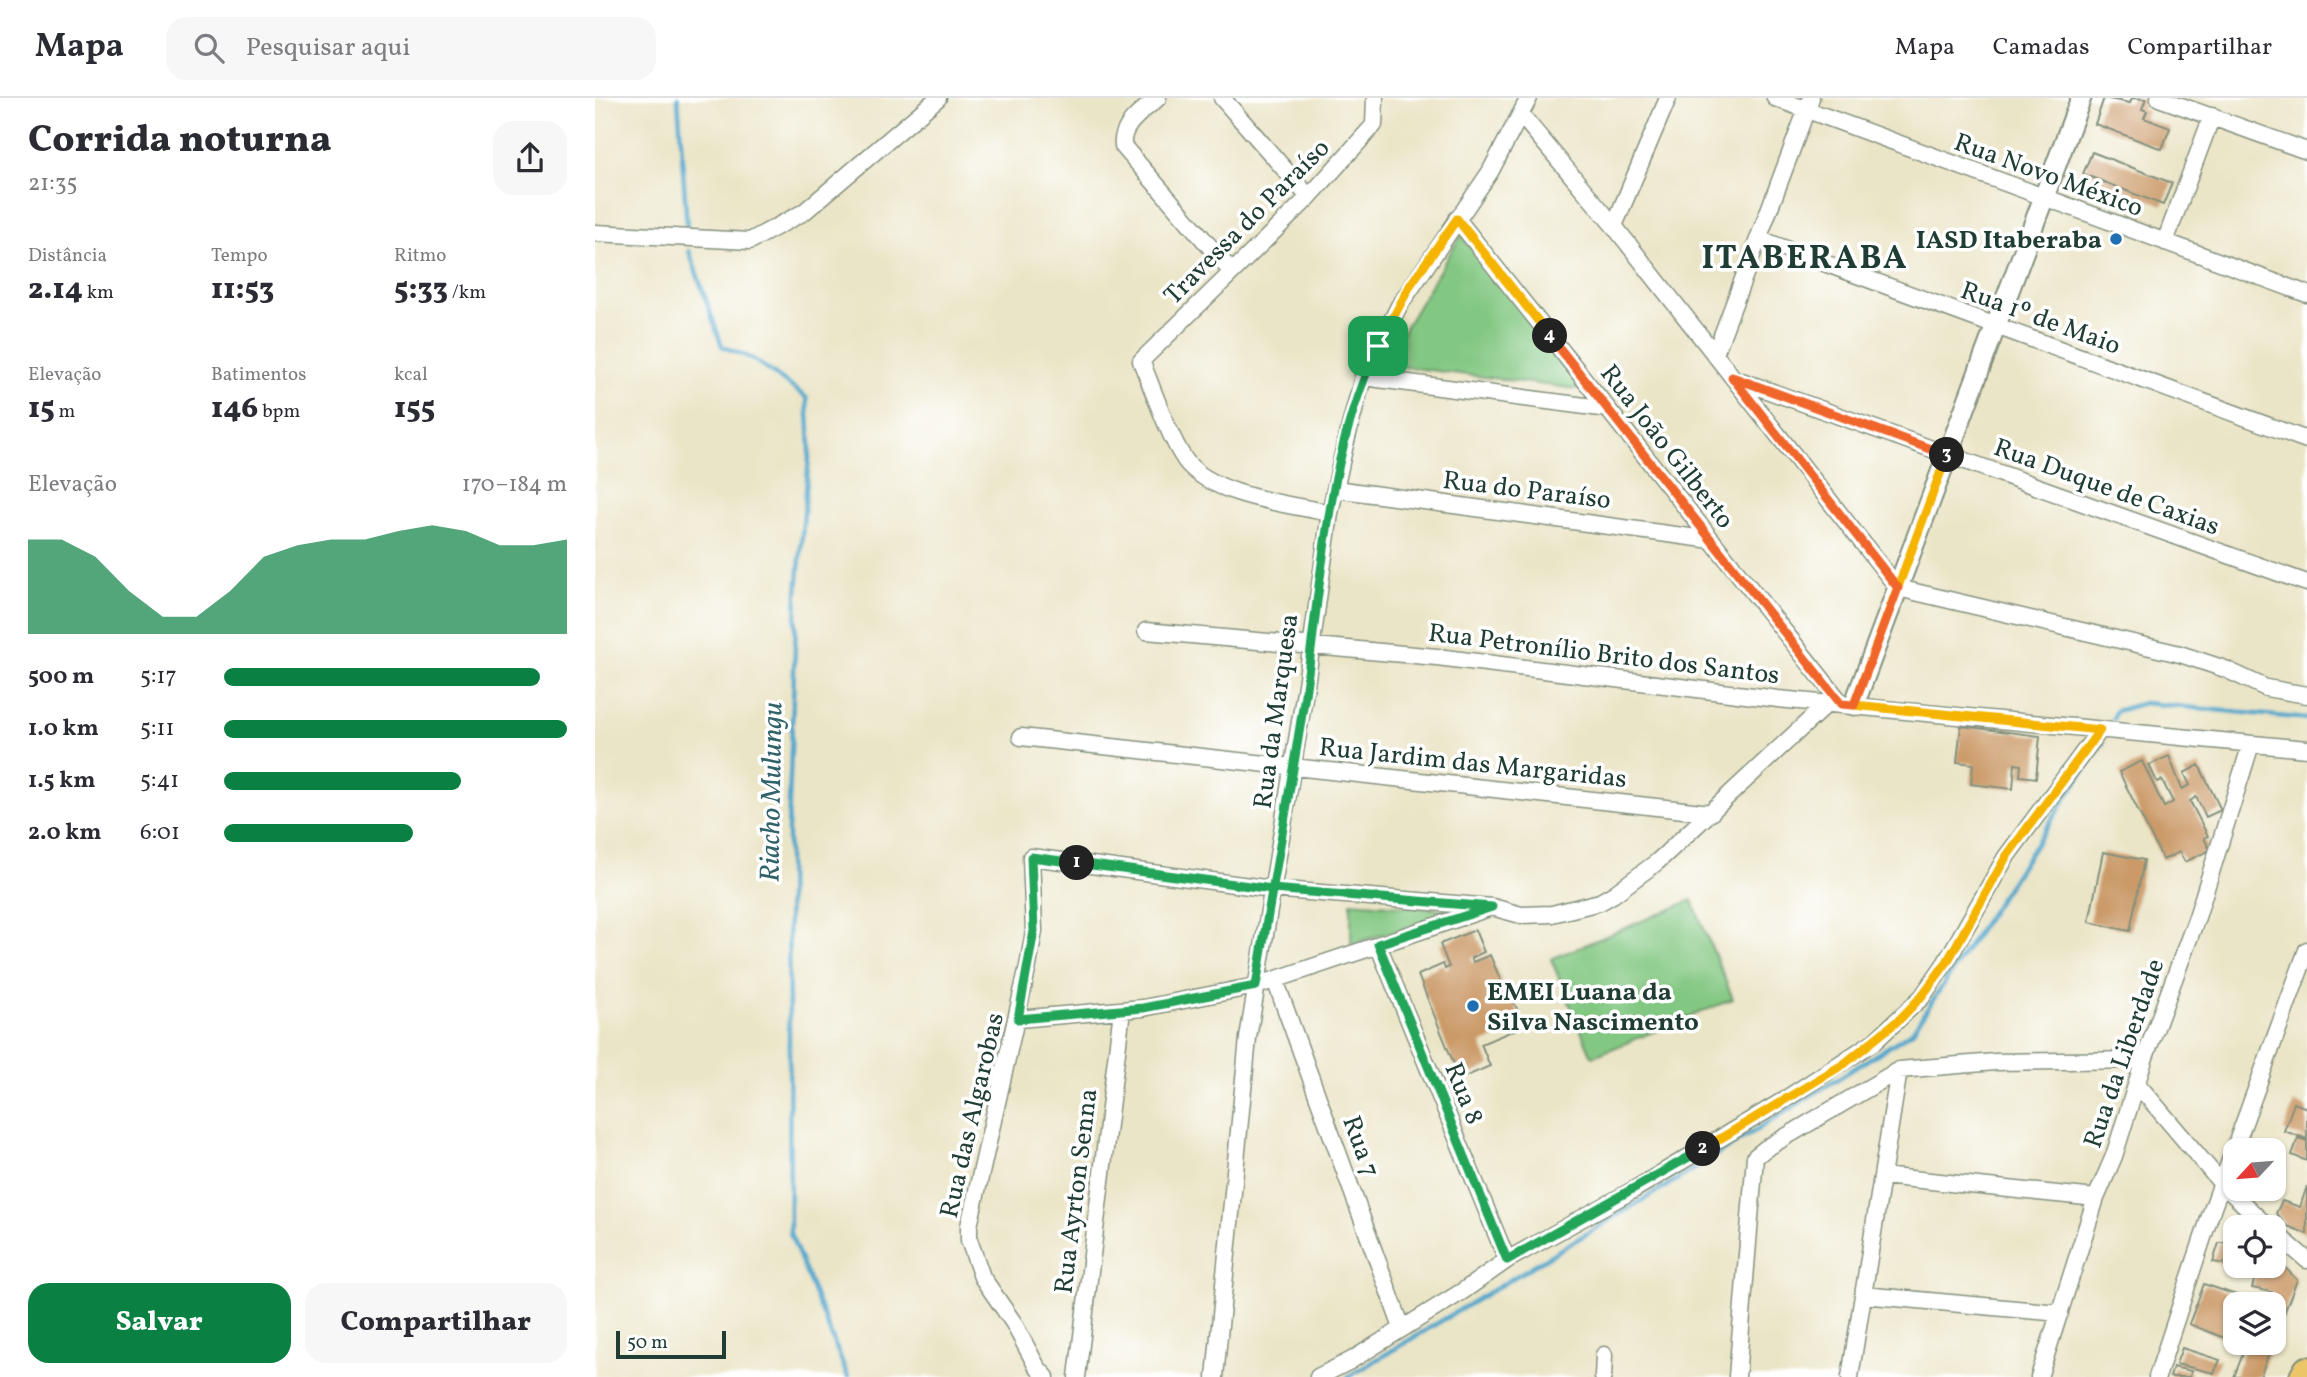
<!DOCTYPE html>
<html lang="pt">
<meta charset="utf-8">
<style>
body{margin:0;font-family:Vollkorn,serif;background:#f7f7f7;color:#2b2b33;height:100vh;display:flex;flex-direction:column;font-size:26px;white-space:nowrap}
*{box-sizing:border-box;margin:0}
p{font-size:23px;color:#7c7c81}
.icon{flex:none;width:38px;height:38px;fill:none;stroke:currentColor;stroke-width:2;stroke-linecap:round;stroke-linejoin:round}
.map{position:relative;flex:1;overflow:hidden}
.side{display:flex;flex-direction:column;background:#fff;width:595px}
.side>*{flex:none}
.needle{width:46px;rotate:244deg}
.fabs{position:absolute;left:1628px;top:1040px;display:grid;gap:14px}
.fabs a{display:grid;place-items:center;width:63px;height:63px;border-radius:14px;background:#fff;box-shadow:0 2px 5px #0004;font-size:35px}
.scale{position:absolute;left:21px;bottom:18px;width:110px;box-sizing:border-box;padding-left:7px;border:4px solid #1f3d34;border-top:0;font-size:19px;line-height:24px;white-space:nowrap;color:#1f3d34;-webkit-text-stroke:5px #fff;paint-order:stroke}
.pin{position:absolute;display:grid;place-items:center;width:60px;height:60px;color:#fff;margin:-30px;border-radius:14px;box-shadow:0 4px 10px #0006}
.km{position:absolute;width:35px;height:35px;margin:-18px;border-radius:50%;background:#222;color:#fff;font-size:19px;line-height:35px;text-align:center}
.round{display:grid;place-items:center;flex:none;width:74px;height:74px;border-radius:21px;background:#f7f7f7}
.head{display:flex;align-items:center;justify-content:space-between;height:119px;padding:0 28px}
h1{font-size:38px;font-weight:800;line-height:52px}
.metrics{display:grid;grid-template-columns:repeat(3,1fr);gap:10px;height:119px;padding:7px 28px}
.metrics div{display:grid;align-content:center}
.metrics b{font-size:30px;font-weight:800}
.metrics small{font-size:19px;font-weight:400}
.metrics p{font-size:19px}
.chart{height:196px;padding:14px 28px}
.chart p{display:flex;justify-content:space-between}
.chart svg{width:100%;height:126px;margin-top:7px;fill:#0b8043;opacity:.7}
.action{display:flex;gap:14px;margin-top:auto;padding:14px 28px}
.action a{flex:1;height:80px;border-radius:21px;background:#0b8043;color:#fff;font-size:28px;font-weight:800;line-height:80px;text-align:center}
.action a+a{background:#f7f7f7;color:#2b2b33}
ul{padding:0 28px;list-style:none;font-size:23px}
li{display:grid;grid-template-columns:112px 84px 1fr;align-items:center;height:52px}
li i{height:18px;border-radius:9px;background:#0b8043}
header{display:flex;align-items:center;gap:42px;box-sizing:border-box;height:98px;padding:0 35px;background:#fff;border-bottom:2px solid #e1e1e2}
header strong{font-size:33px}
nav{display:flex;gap:38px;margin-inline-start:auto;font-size:24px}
.search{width:490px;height:63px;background:#f7f7f7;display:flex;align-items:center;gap:18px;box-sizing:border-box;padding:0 24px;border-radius:21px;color:#7c7c81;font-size:26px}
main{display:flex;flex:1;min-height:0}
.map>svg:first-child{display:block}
</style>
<header>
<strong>Mapa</strong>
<div class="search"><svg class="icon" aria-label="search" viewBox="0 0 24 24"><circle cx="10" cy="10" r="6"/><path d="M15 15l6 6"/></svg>Pesquisar aqui</div>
<nav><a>Mapa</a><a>Camadas</a><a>Compartilhar</a></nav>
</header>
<main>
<section class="side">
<div class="head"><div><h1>Corrida noturna</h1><p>21:35</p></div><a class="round"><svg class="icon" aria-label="share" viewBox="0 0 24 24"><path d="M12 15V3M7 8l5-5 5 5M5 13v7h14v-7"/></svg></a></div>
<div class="metrics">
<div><p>Distância</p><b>2.14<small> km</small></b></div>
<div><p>Tempo</p><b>11:53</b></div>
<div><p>Ritmo</p><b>5:33<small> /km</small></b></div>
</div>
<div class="metrics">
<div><p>Elevação</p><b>15<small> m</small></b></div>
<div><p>Batimentos</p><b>146<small> bpm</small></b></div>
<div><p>kcal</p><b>155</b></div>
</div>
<div class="chart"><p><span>Elevação</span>170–184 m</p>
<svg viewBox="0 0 160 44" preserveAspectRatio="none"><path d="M0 44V11L10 11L20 17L30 29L40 38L50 38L60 29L70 17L80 13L90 11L100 11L110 8L120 6L130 8L140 13L150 13L160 11V44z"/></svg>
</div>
<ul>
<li><b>500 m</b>5:17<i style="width:92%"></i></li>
<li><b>1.0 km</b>5:11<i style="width:100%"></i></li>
<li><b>1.5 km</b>5:41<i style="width:69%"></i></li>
<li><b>2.0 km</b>6:01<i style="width:55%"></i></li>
</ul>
<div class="action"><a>Salvar</a><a>Compartilhar</a></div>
</section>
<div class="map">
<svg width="1712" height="1279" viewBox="0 0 1712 1279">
<rect width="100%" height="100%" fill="#fff"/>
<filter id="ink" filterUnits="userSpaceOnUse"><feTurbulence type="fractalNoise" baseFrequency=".0143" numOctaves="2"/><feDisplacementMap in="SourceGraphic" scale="14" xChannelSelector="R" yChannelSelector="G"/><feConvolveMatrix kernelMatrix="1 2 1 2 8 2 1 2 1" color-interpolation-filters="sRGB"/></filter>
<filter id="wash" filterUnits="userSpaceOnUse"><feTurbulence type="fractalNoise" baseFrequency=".00686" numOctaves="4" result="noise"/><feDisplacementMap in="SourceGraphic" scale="28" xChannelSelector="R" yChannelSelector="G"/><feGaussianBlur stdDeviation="1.57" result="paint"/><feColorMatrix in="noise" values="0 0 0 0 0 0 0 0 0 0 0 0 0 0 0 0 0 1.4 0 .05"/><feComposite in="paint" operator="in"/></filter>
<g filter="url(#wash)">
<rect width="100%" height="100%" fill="#ebe5c7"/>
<!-- green -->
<path fill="#83c882" stroke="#51825b" stroke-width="2" d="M 866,137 L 989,292 L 788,266 Z
M 1097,802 L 1138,901 L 997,959 L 956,861 Z
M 756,804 L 870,813 L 756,846 Z"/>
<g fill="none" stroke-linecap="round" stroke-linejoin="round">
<!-- stream -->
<path stroke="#4fa6cc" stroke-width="4.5" d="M 83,0 L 92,129
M 94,153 L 127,248 L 158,261 L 212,300 L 215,348 L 202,494 L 193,732 L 195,1135 L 253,1279
M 1518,621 L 1521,613 L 1549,605 L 1712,621
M 753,1279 L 1091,1076 L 1317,934 L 1508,644"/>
</g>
<g id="blocks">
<!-- building -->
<path fill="#cb9a68" d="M 1509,0 L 1535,5 L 1537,0 L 1551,1 L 1547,11 L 1552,13 L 1549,20 L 1575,30 L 1567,51 L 1500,26 Z
M 1497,54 L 1577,85 L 1568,107 L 1488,76 Z
M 1366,628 L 1445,638 L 1441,680 L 1425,678 L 1426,667 L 1420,666 L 1418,691 L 1376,686 L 1378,666 L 1362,664 Z
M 1574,658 L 1587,691 L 1595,687 L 1589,675 L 1604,667 L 1626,712 L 1611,719 L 1601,699 L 1595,703 L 1613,738 L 1609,740 L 1615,752 L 1590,764 L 1584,754 L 1568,762 L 1524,674 L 1547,663 L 1569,709 L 1578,704 L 1567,682 L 1562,684 L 1554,667 Z
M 1508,754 L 1549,762 L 1535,833 L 1494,824 Z
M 880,832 L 889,854 L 876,860 L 878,864 L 895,857 L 908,888 L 912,887 L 929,928 L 886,946 L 895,968 L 865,981 L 823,877 L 848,866 L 850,871 L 854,869 L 845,846 Z
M 1699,1005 L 1712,1010 L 1712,1041 L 1689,1033 Z
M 1703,1040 L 1712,1043 L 1712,1063 L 1697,1057 Z
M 1712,1088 L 1712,1136 L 1690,1127 L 1681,1115 L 1687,1103 L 1705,1109 Z
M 1624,1145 L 1635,1145 L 1630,1166 L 1618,1164 Z
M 1678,1163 L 1688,1167 L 1702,1182 L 1678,1244 L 1678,1206 L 1674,1206 L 1677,1194 L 1657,1190 L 1664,1167 L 1678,1167 Z
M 1609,1186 L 1647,1199 L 1645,1206 L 1640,1206 L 1640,1220 L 1632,1241 L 1594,1226 Z
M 1643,1244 L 1678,1244 L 1665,1279 L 1639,1279 L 1651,1248 Z
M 1587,1250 L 1625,1262 L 1619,1275 L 1581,1266 Z
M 1578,1269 L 1596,1273 L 1595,1279 L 1575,1279 Z"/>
</g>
</g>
<g filter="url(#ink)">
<use href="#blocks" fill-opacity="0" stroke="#85917e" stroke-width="2"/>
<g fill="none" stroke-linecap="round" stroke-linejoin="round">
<defs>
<path id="minor" d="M 563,0 C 549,12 525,27 528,48 L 635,172
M 627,0 L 714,99
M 1180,0 L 1712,196
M 1564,0 L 1712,53
M 927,18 L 1019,128 L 1303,490 L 1585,556 L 1630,571 L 1671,590 L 1712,597
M 862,121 L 1246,605
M 1019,128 L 1073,0
M 0,135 L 155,143 L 209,114 L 343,0
M 1164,141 L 1712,342
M 1570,144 L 1617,18
M 1120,256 L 1216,0
M 768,279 L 1013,311
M 1138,280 L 1712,485
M 740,391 L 1117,442
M 735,415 C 693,406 616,398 590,362 C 573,337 558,291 546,263 L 714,99 L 779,27 L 780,0
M 551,533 L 842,559 L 1183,601 L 1712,651
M 426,639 L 1116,715
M 783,847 L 912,1162
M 680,882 L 807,1230
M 423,921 L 548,910 L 661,888 L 897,809 L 926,817 L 957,816 L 1005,804 L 1019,796 L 1062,764 L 1234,604
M 1543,987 L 1627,1086 L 1673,1129
M 1287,1078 L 1501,1100
M 1678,1133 L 1712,1162
M 1268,1197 L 1465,1215
M 451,1279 L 442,1269 L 418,1224 L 387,1179 L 374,1142 L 374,1128 L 433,868 L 439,833 L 436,759 L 677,791 L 897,809
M 482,1279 L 527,912
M 620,1279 L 653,940 L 711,587 L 735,415 L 749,351 L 768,279 L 804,208 L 895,74 L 934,0
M 723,1279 L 755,1263 L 868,1193 L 912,1162 L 1040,1091 L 1186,1004 L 1280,943 L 1327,899 L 1351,864 L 1411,759 L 1505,632
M 1008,1279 L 1009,1257
M 1142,1279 L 1160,1059 L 1170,1051 L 1304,972 L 1400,964 L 1549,962
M 1255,1279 L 1304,972
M 1444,1279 L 1501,1100 L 1519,1058 L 1549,962 L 1602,819 L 1656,646
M 1562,1279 L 1616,1115 L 1712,852"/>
<path id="tertiary" d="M 1259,607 L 1486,0"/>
<path id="trunk" d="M 1708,1279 L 1712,1272"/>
</defs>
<!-- minor casing -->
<use href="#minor" stroke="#85917e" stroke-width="19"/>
<!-- tertiary casing -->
<use href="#tertiary" stroke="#85917e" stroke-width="23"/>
<!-- trunk casing -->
<use href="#trunk" stroke="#85917e" stroke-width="30"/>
<!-- minor -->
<use href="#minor" stroke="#fff" stroke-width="16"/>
<!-- tertiary -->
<use href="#tertiary" stroke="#fff" stroke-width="19"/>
<!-- trunk -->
<use href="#trunk" stroke="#edc569" stroke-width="26"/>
</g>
</g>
<g fill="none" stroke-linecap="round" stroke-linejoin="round" filter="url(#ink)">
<defs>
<path id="split-1" d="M 482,765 L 436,759 L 439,833 L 423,921 L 548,910 L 661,888 C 677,789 696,690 711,590 C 727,476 733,354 783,248"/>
<path id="split-2" d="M 482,765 L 677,791 L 897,809 L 783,846 L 912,1162 L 1108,1051"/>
<path id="split-3" d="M 1108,1051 L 1249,966 L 1305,921 L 1326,899 L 1352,864 L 1411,759 L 1505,632 L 1259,607 L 1352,357"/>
<path id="split-4" d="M 955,238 L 1246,606 L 1259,607 L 1303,490 L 1137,279 L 1352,357"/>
<path id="split-5" d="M 783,248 L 816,186 L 862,121 L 955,238"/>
</defs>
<!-- split-1 casing -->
<use href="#split-1" stroke="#fff" stroke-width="14"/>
<!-- split-2 casing -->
<use href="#split-2" stroke="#fff" stroke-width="14"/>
<!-- split-3 casing -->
<use href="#split-3" stroke="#fff" stroke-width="14"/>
<!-- split-4 casing -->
<use href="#split-4" stroke="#fff" stroke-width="14"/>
<!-- split-5 casing -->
<use href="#split-5" stroke="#fff" stroke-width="14"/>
<!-- split-1 -->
<use href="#split-1" stroke="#22a559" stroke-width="9"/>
<!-- split-2 -->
<use href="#split-2" stroke="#22a559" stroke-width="9"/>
<!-- split-3 -->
<use href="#split-3" stroke="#f5b400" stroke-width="9"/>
<!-- split-4 -->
<use href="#split-4" stroke="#f0652b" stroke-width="9"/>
<!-- split-5 -->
<use href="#split-5" stroke="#f5b400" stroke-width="9"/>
</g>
<!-- markers -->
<g fill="#1f6fb2" stroke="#fff" stroke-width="2.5">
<circle cx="1521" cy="141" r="7"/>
<circle cx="878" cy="908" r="7"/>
</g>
<g text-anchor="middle" stroke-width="7" stroke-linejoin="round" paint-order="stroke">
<!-- street labels -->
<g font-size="26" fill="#1f3d34" stroke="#fff">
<text transform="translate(1454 76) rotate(20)" y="9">Rua Novo México</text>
<text transform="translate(651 123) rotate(-45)" y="9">Travessa do Paraíso</text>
<text transform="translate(1446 219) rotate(20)" y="9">Rua 1º de Maio</text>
<text transform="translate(1073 348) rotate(52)" y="9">Rua João Gilberto</text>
<text transform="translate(1512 388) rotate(20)" y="9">Rua Duque de Caxias</text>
<text transform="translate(932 391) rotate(7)" y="9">Rua do Paraíso</text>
<text transform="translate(1009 555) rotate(7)" y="9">Rua Petronílio Brito dos Santos</text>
<text transform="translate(680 613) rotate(-82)" y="9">Rua da Marquesa</text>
<text transform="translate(878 664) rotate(6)" y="9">Rua Jardim das Margaridas</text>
<text transform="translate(1528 955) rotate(-71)" y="9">Rua da Liberdade</text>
<text transform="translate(870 995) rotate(68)" y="9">Rua 8</text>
<text transform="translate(376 1017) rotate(-77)" y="9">Rua das Algarobas</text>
<text transform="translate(767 1048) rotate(70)" y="9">Rua 7</text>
<text transform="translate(480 1093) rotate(-83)" y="9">Rua Ayrton Senna</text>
</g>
<!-- poi labels -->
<g font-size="26" font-weight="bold" fill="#1f3d34" stroke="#fff" text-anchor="end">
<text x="1507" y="150">IASD Itaberaba</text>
<text x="892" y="902" text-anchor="start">EMEI Luana da<tspan x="892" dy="30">Silva Nascimento</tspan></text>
</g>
<!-- water labels -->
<g font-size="28" font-style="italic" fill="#306269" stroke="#fff">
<text transform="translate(175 694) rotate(-89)" y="10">Riacho Mulungu</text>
</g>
<!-- district labels -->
<g font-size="33" font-weight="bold" letter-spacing="2" fill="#1f3d34" stroke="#fff">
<text x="1210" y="170">ITABERABA</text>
</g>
</g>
</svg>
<div class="fabs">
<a><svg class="needle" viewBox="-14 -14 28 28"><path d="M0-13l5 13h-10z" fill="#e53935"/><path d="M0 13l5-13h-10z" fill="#7c7c81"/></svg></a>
<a><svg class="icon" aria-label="locate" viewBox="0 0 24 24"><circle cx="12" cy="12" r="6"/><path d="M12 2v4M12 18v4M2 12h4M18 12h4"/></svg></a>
<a><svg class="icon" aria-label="layers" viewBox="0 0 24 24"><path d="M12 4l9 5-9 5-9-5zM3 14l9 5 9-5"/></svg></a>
</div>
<div class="scale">50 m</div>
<div class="pin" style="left:783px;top:248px;background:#1e9e55"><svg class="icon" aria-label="arrive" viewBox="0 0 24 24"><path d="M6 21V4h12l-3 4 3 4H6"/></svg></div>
<b class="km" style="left:482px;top:765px">1</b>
<b class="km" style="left:1108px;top:1051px">2</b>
<b class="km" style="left:1352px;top:357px">3</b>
<b class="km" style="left:955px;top:238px">4</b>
</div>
</main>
